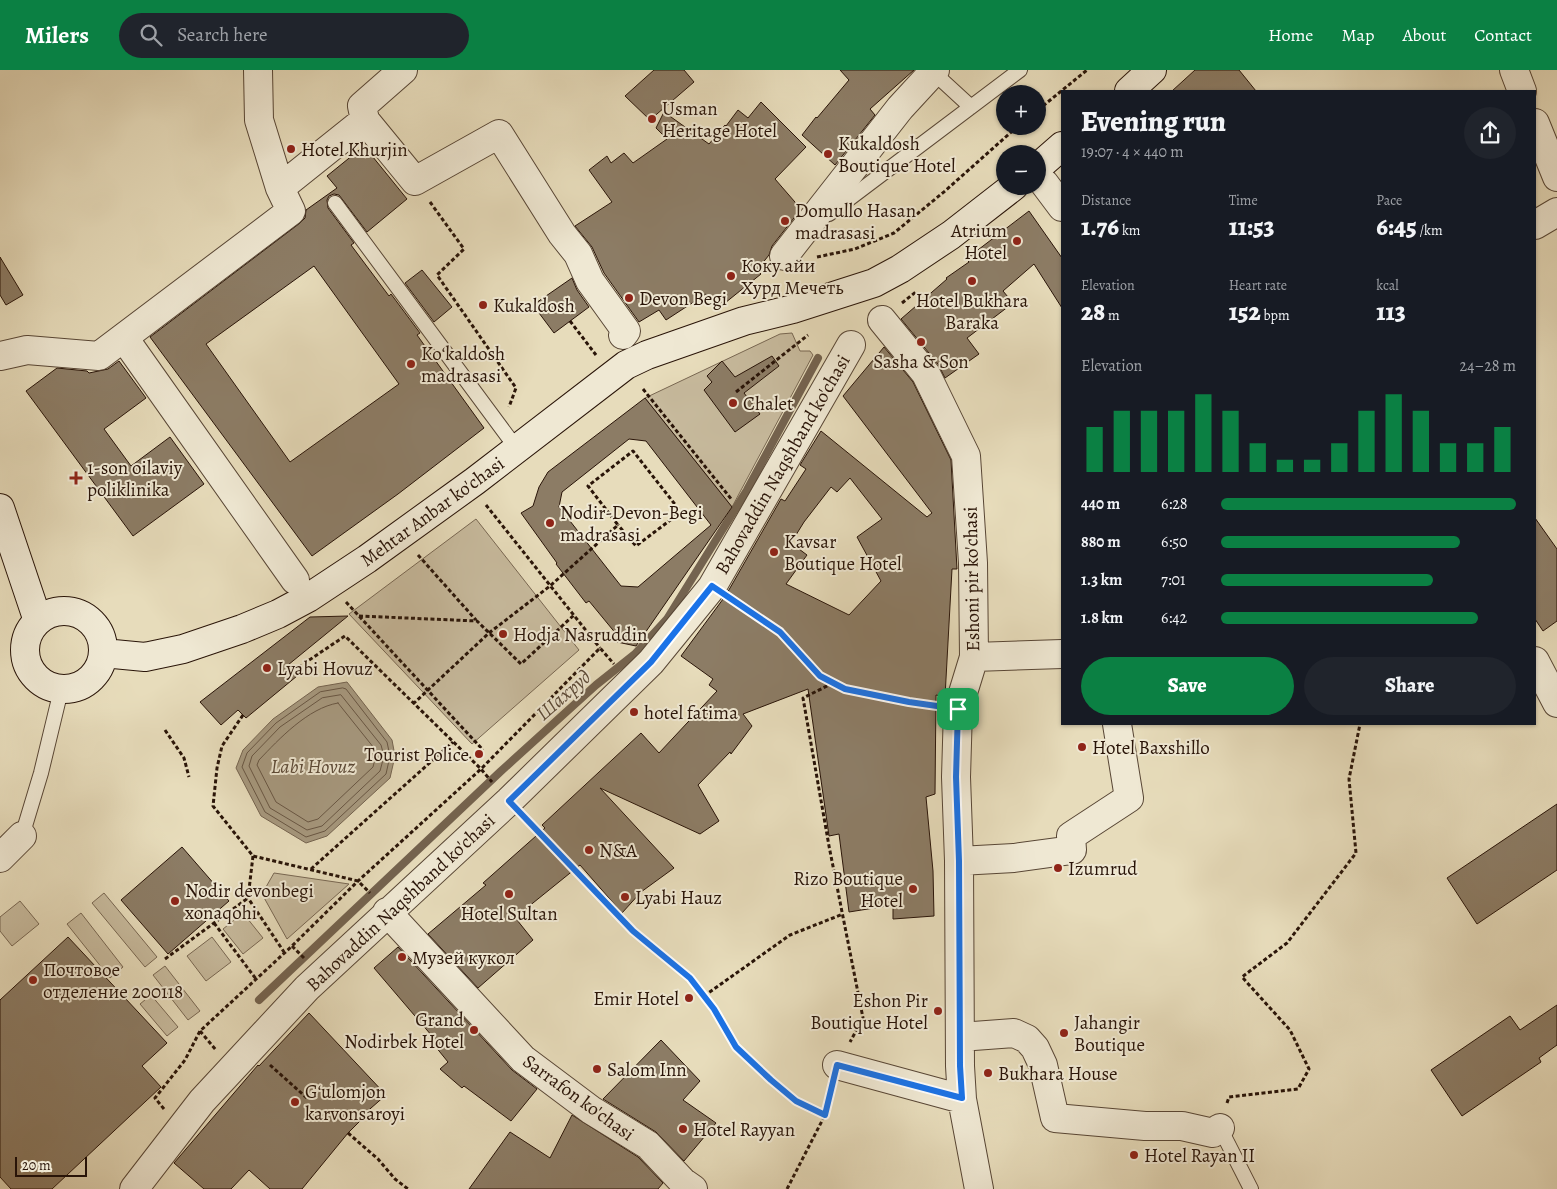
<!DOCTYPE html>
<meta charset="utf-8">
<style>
body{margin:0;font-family:Alegreya,serif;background:#20242c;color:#f1f3f6;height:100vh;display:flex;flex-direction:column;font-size:19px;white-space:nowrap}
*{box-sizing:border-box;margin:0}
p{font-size:16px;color:#9ea1a6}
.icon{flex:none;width:28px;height:28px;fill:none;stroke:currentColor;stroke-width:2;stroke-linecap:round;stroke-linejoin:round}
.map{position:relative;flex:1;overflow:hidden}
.panel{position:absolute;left:1061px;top:20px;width:475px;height:635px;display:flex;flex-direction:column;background:#171b24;border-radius:0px;box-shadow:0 1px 4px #0004}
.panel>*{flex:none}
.fabs{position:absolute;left:996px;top:15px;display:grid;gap:10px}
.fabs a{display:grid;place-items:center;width:50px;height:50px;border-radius:50%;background:#171b24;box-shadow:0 1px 4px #0004;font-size:25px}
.scale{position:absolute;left:15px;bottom:12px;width:72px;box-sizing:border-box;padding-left:5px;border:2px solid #291408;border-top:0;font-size:14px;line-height:18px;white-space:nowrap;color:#291408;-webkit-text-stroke:4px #efe8d3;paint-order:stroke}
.pin{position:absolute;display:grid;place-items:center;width:42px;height:42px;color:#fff;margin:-21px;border-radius:10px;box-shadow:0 2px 8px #0006}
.round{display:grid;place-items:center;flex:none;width:52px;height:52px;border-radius:26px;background:#20242c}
.overview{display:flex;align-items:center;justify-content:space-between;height:85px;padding:0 20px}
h1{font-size:28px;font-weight:800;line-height:38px}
.metrics{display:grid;grid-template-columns:repeat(3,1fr);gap:8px;height:85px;padding:5px 20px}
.metrics div{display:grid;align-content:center}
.metrics b{font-size:25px;font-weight:800}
.metrics small{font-size:14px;font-weight:400}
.metrics p{font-size:14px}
.chart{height:140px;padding:10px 20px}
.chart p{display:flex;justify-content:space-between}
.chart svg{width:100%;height:90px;margin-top:5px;stroke:#0b8043;stroke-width:6}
.button{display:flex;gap:10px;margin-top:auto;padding:10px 20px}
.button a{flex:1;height:58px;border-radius:30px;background:#0b8043;color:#fff;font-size:20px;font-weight:800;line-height:58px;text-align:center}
.button a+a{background:#20242c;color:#f1f3f6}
ul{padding:0 20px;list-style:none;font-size:16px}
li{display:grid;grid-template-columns:80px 60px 1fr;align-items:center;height:38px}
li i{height:12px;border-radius:6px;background:#0b8043}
header{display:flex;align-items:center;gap:30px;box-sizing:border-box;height:70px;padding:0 25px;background:#0b8043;color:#fff}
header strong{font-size:24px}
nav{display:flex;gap:28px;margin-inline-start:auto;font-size:18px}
.search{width:350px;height:45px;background:#20242c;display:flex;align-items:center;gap:12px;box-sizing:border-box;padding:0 18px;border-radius:28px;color:#9ea1a6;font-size:19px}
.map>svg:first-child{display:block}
</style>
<header>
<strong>Milers</strong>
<div class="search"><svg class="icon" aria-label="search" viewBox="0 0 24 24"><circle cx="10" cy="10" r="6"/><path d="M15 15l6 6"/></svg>Search here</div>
<nav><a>Home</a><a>Map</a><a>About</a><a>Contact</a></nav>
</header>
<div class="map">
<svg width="1557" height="1119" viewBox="0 0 1557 1119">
<rect width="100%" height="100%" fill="#e7dcbb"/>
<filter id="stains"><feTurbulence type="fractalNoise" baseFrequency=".004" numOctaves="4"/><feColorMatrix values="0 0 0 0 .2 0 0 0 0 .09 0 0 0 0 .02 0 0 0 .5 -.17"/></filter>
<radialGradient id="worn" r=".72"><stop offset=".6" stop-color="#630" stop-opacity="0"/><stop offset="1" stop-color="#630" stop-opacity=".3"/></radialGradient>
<!-- green -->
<path fill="#c7ba9d" stroke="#786752" d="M 792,263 L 800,281 L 810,281 L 813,285 L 732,437 L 645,328 L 780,264 Z
M 476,449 L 579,580 L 472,674 L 349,544 Z
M 274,803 L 349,814 L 287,869 L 262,824 Z
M 104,823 L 157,887 L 145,897 L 92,833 Z
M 20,831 L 39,854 L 12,876 L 0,861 L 0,847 Z
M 81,843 L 123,897 L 110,908 L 67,854 Z
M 243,843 L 263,868 L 243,884 L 223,859 Z
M 212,867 L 231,892 L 206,911 L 187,886 Z
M 165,896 L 200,941 L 188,950 L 153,905 Z
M 151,925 L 178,957 L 167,966 L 140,934 Z"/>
<!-- water -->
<path fill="#a6987e" stroke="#74634f" d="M 347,612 L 392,670 L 395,686 L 390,708 L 327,766 L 306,773 L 261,746 L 236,698 L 243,680 L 273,649 L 318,617 Z"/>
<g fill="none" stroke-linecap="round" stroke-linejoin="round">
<!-- shore -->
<path stroke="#685643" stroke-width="1" d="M 343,618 L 346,619 L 387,672 L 390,686 L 386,704 L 325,761 L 306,767 L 265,742 L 242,697 L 247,683 L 276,653 L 320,622 Z
M 341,625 L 381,675 L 384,686 L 380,701 L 322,756 L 307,760 L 270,738 L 249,696 L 252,686 L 280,657 L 322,628 Z
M 338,633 L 374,678 L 376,685 L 373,697 L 318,749 L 308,752 L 276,732 L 257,695 L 259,690 C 279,669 308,638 338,633 Z"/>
<!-- stream -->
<path stroke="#74634f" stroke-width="8" d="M 259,930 L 500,702 L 596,615 L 635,584 L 667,549 L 747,420 L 818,288"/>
</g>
<!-- building -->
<path fill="#8c7c65" stroke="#291408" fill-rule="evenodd" d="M 654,0 L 684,0 L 694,12 L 650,50 L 625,26 Z
M 840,0 L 914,0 L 870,39 L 875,45 L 835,95 L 802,65 L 816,47 L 817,48 L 849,10 Z
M 1195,0 L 1239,0 L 1256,21 L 1172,21 Z
M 761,32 L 806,77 L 775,109 L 801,139 L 772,176 L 769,185 L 757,200 L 761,204 L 720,237 L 706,224 L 666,250 L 659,240 L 639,252 L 604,203 L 592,177 L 575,156 L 612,132 L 589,100 L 607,86 L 611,93 L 624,83 L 633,93 L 667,69 L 656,58 L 664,42 L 709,74 L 725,55 L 726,56 L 738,40 L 748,48 Z
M 364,76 L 407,129 L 367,162 L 339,125 L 334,124 L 329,126 L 327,130 L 328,138 L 354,173 L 351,175 L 389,226 L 391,224 L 420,263 L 417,265 L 484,358 L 398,424 L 312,486 L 150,267 L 300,153 L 305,148 L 306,140 L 337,118 L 327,106 ZM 314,196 L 399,314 L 290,392 L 206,274 Z
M 1029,141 L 1062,188 L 1062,238 L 1034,194 L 1003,221 L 1013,233 L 967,268 L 979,284 L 945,308 L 938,294 L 901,249 L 947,209 L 946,208 L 969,192 L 966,189 Z
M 0,187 L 23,225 L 6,235 L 0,225 Z
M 422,200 L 452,237 L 434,252 L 405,213 Z
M 572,208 L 577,220 L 589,237 L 554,263 L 533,235 Z
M 884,277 L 913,312 L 951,390 L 957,499 L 952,499 L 945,627 L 936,625 L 935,724 L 926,727 L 933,801 L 934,846 L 893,849 L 893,835 L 849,842 L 839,764 L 829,766 L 808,619 L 743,644 L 752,656 L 731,684 L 730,682 L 698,715 L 719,751 L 700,764 L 600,718 L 674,798 L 641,822 L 622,843 L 580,795 L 528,837 L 530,840 L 517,850 L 533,870 L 478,918 L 428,864 L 486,815 L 483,813 L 545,758 L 542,755 L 641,663 L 659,683 L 717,621 L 709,615 L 713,609 L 681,586 L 726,525 L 781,429 L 785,431 L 806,399 L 800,395 L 821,361 L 927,447 L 932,443 L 843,326 ZM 850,408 L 882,449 L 857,467 L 881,511 L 849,545 L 786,514 L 807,485 L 791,473 L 804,452 L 831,417 L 837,422 Z
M 772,286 L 779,296 L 744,323 L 760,344 L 735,362 L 704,320 L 712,312 L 707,306 L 722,291 L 735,307 Z
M 119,291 L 146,328 L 104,359 L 131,396 L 170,367 L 204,414 L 133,466 L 26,321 L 57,298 L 87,301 L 89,303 L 108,299 Z
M 645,328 L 732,437 L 636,576 L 617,572 L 617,565 L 589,531 L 586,533 L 556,494 L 557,493 L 521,443 L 533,436 L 539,417 L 548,402 ZM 629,369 L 646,371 L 711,455 L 638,517 L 621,516 L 559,437 L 562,422 Z
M 1535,448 L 1557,479 L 1557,551 L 1543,561 L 1535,549 Z
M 348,546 L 288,595 L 297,606 L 246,648 L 238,640 L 221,655 L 200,632 L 310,547 Z
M 1557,734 L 1557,800 L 1477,854 L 1447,808 Z
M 182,777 L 229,831 L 168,884 L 121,830 Z
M 68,867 L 167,973 L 142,996 L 161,1017 L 52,1119 L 11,1119 L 0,1107 L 0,930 Z
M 398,877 L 512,1000 L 537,1019 L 511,1051 L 464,1016 L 462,1018 L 440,999 L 448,992 L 435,976 L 438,973 L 374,898 Z
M 1557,935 L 1557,975 L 1539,988 L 1541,992 L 1462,1046 L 1431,1000 L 1510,946 L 1520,960 Z
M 309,943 L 386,1025 L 363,1045 L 365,1046 L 348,1063 L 302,1119 L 270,1119 L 249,1100 L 231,1119 L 204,1119 L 174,1093 L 258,995 L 259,996 Z
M 661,970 L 700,1011 L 683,1030 L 716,1053 L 684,1091 L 656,1062 L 603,1029 Z
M 572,1045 L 638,1087 L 663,1113 L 658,1119 L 469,1119 L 510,1062 L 550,1088 Z"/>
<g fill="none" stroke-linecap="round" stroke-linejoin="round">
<defs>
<path id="lane" d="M 933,2 L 971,37
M 335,133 L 517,379
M 829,144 L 1020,0
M 22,766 L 41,703 L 61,620
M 1220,1058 L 1251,1119"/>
<path id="street" d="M 1514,0 L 1522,21
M 365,50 L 362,36 L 403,0
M 1535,53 L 1557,107
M 1044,113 L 1062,137
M 280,118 L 365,50 L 415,111 L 499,64 L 562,164 L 578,184 L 590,211 L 626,261 L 623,265
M 1535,155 L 1557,142
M 784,186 L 900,38 L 935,0
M 882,250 L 926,304 L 966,386 L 973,493 L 974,587 L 958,639 L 956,707 L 959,791 L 960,996 L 962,1029 L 979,1119
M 124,268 L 295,510
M 0,286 L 27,280 L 99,286 L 291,141 L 280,118 L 259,50 L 258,0
M 974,587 L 1062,584
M 1535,591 L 1557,633
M 0,788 L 22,766
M 959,791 L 1014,788 L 1072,780 L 1071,766 L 1129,728 L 1117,654
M 387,842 L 523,989 L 591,1040 L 648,1075 L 683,1112 L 693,1119
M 960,967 L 1014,963 L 1027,969 L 1035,978 L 1043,995 L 1055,1048 L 1145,1056 L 1182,1056 L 1213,1063 L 1220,1058
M 837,995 L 962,1029
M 134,1119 L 202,1031 L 307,918 L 509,731 L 651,592 L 712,517 L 851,275"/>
<path id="secondary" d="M 1129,21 L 1152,0
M 1038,97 L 1062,76
M 0,438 L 38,551
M25 580a39 39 0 1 1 78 0a39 39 0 1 1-78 0Z
M 103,583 L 145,587 L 183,579 L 242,559 L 278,544 L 308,528 L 367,489 L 475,411 L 626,295 L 647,285 L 744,251 L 793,239 L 874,213 L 900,199 L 951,165 L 1014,116"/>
</defs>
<!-- lane casing -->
<use href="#lane" stroke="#584635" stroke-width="16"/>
<!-- street casing -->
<use href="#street" stroke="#584635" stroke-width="30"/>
<!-- secondary casing -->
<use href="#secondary" stroke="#291408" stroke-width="30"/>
<!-- path -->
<path stroke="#291408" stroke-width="3" stroke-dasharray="4 2.5" stroke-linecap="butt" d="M 1038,40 L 1087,0
M 430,132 L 464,179 L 437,205 L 516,318 L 509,337
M 817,187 L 855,179 L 894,163 L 945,121 L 1018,56
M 902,233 L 917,221
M 570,251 L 596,285
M 643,319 L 732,430
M 736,322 L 808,265
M 486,435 L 600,578
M 418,485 L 476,550
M 733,531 L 780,562 L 801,583 L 820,606 L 845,619 L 933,636
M 346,532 L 483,680
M 359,546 L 477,551 L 521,594 L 574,545
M 293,601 L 345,566 L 481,699 L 492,712
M 833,613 L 803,628 L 829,776 L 863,948 L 850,972
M 413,634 L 489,563 L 550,516 L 618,455 L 588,416 L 633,381 L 681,442 L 636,476 L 618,455
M 243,645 L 222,676 L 217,698 L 213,736 L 253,786 L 358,811 L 370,823
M 165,660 L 184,688 L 189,707
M 526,749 L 633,861 L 690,908 L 714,939 L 736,977 L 771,1010 L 796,1031 L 825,1045 L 831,1019
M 253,786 L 248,828 L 284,882
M 311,799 L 453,672
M 214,853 L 256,909
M 292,876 L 304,888
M 165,889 L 248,828
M 704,926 L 790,865 L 843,844
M 200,961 L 216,980
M 270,995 L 308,1029
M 1227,1033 L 1229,1027 L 1298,1019 L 1309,999 L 1290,960 L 1242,907 L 1287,873 L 1356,783 L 1349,709 L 1360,654
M 164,1039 L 155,1028 L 185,990 L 200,961 L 292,876 L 358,811 L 481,699 L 600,578 L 614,594
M 348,1063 L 378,1089 L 395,1109 L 408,1119
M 787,1119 L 825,1045"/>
<!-- lane -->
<use href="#lane" stroke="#efe8d3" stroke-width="14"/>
<!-- street -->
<use href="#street" stroke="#efe8d3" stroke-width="28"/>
<!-- secondary -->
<use href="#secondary" stroke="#efe8d3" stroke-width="28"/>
</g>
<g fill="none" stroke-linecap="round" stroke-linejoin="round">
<defs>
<path id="route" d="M 712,516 L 780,562 L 820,606 L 845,619 L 909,632 L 958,639 L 956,707 L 959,791 L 960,996 L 962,1028 L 837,995 L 825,1045 L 796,1031 L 771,1010 L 736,977 L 714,939 L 690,908 L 633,861 L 509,731 L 651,592 Z"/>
</defs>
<!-- route casing -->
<use href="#route" stroke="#fff" stroke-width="10"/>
<!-- route -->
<use href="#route" stroke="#1a73e8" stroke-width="6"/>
</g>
<!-- markers -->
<g fill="#8f2418" stroke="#efe8d3" stroke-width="2">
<circle cx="652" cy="49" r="5"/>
<circle cx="291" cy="79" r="5"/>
<circle cx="828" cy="84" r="5"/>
<circle cx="785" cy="151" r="5"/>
<circle cx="1017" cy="171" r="5"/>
<circle cx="731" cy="206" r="5"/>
<circle cx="972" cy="211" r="5"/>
<circle cx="629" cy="228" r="5"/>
<circle cx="483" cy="235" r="5"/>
<circle cx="921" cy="272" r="5"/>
<circle cx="411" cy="294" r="5"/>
<circle cx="733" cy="333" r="5"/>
<path d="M73.5 400.5h5v5h5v5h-5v5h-5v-5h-5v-5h5z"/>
<circle cx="550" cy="453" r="5"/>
<circle cx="774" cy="482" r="5"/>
<circle cx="503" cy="564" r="5"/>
<circle cx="267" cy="598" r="5"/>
<circle cx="634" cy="642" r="5"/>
<circle cx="1082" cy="677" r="5"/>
<circle cx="479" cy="684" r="5"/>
<circle cx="589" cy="780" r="5"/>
<circle cx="1058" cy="798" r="5"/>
<circle cx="913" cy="819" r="5"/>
<circle cx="509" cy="824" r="5"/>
<circle cx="625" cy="827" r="5"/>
<circle cx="175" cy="831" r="5"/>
<circle cx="402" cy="887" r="5"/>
<circle cx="33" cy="910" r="5"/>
<circle cx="689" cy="928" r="5"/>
<circle cx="938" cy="941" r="5"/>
<circle cx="474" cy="960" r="5"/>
<circle cx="1064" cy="963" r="5"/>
<circle cx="597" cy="999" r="5"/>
<circle cx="988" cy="1003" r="5"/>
<circle cx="295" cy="1032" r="5"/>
<circle cx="683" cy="1059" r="5"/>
<circle cx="1134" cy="1085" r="5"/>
</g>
<g text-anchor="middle" stroke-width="4" stroke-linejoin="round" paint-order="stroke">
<!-- poi labels -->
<g font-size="19" fill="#291408" stroke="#efe8d3" text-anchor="start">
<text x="662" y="45">Usman<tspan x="662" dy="22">Heritage Hotel</tspan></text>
<text x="838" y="80">Kukaldosh<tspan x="838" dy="22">Boutique Hotel</tspan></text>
<text x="301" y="86">Hotel Khurjin</text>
<text x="795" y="147">Domullo Hasan<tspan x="795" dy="22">madrasasi</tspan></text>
<text x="1007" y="167" text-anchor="end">Atrium<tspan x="1007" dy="22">Hotel</tspan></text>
<text x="741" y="202">Коку айи<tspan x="741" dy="22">Хурд Мечеть</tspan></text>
<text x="639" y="235">Devon Begi</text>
<text x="972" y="237" text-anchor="middle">Hotel Bukhara<tspan x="972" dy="22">Baraka</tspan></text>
<text x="493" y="242">Kukaldosh</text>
<text x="421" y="290">Koʻkaldosh<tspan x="421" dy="22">madrasasi</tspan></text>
<text x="921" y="298" text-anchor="middle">Sasha &amp; Son</text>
<text x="743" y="340">Chalet</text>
<text x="87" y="404">1-son oilaviy<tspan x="87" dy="22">poliklinika</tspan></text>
<text x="560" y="449">Nodir-Devon-Begi<tspan x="560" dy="22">madrasasi</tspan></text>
<text x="784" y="478">Kavsar<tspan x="784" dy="22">Boutique Hotel</tspan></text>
<text x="513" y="571">Hodja Nasruddin</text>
<text x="277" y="605">Lyabi Hovuz</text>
<text x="644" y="649">hotel fatima</text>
<text x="1092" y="684">Hotel Baxshillo</text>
<text x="469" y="691" text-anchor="end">Tourist Police</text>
<text x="599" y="787">N&amp;A</text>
<text x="1068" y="805">Izumrud</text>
<text x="903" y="815" text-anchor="end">Rizo Boutique<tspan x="903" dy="22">Hotel</tspan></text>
<text x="185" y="827">Nodir devonbegi<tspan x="185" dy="22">xonaqohi</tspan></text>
<text x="635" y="834">Lyabi Hauz</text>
<text x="509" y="850" text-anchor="middle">Hotel Sultan</text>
<text x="412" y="894">Музей кукол</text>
<text x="43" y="906">Почтовое<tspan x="43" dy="22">отделение 200118</tspan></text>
<text x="679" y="935" text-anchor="end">Emir Hotel</text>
<text x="928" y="937" text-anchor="end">Eshon Pir<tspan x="928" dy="22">Boutique Hotel</tspan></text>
<text x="464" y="956" text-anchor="end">Grand<tspan x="464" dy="22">Nodirbek Hotel</tspan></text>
<text x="1074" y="959">Jahangir<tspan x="1074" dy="22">Boutique</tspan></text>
<text x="607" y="1006">Salom Inn</text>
<text x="998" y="1010">Bukhara House</text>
<text x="305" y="1028">Gʻulomjon<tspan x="305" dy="22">karvonsaroyi</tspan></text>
<text x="693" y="1066">Hotel Rayyan</text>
<text x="1144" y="1092">Hotel Rayan II</text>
</g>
<!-- street labels -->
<g font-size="19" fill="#291408" stroke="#efe8d3">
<text transform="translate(782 394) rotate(-60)" y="7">Bahovaddin Naqshband ko'chasi</text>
<text transform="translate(432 441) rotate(-36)" y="7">Mehtar Anbar ko'chasi</text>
<text transform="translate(971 509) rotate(-91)" y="7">Eshoni pir ko'chasi</text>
<text transform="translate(400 832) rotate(-43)" y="7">Bahovaddin Naqshband ko'chasi</text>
<text transform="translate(579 1027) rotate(36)" y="7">Sarrafon ko'chasi</text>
</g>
<!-- water labels -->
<g font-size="20" font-style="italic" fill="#5b4937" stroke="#efe8d3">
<text transform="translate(563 625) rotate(-41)" y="7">Шахруд</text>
<text x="313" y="703">Labi Hovuz</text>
</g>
</g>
<rect width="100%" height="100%" filter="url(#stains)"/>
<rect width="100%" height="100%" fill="url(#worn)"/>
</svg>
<div class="fabs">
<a>+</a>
<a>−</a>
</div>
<div class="scale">20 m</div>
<div class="pin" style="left:958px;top:639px;background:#1e9e55"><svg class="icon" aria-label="arrive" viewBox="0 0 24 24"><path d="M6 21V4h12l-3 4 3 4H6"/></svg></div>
<section class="panel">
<div class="overview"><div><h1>Evening run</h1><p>19:07 · 4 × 440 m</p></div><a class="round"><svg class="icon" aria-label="share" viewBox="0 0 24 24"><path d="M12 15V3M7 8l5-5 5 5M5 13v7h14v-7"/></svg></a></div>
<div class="metrics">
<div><p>Distance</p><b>1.76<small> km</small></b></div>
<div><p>Time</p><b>11:53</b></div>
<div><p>Pace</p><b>6:45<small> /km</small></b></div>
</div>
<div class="metrics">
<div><p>Elevation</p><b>28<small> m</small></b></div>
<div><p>Heart rate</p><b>152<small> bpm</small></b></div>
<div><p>kcal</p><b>113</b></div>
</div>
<div class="chart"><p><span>Elevation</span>24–28 m</p>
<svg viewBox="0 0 160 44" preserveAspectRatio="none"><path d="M5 44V22M15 44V14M25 44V14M35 44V14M45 44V6M55 44V14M65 44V30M75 44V38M85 44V38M95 44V30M105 44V14M115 44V6M125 44V14M135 44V30M145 44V30M155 44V22"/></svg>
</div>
<ul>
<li><b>440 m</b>6:28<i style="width:100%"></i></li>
<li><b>880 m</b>6:50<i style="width:81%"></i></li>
<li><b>1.3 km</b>7:01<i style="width:72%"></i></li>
<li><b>1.8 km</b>6:42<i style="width:87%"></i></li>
</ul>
<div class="button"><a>Save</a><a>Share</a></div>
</section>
</div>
